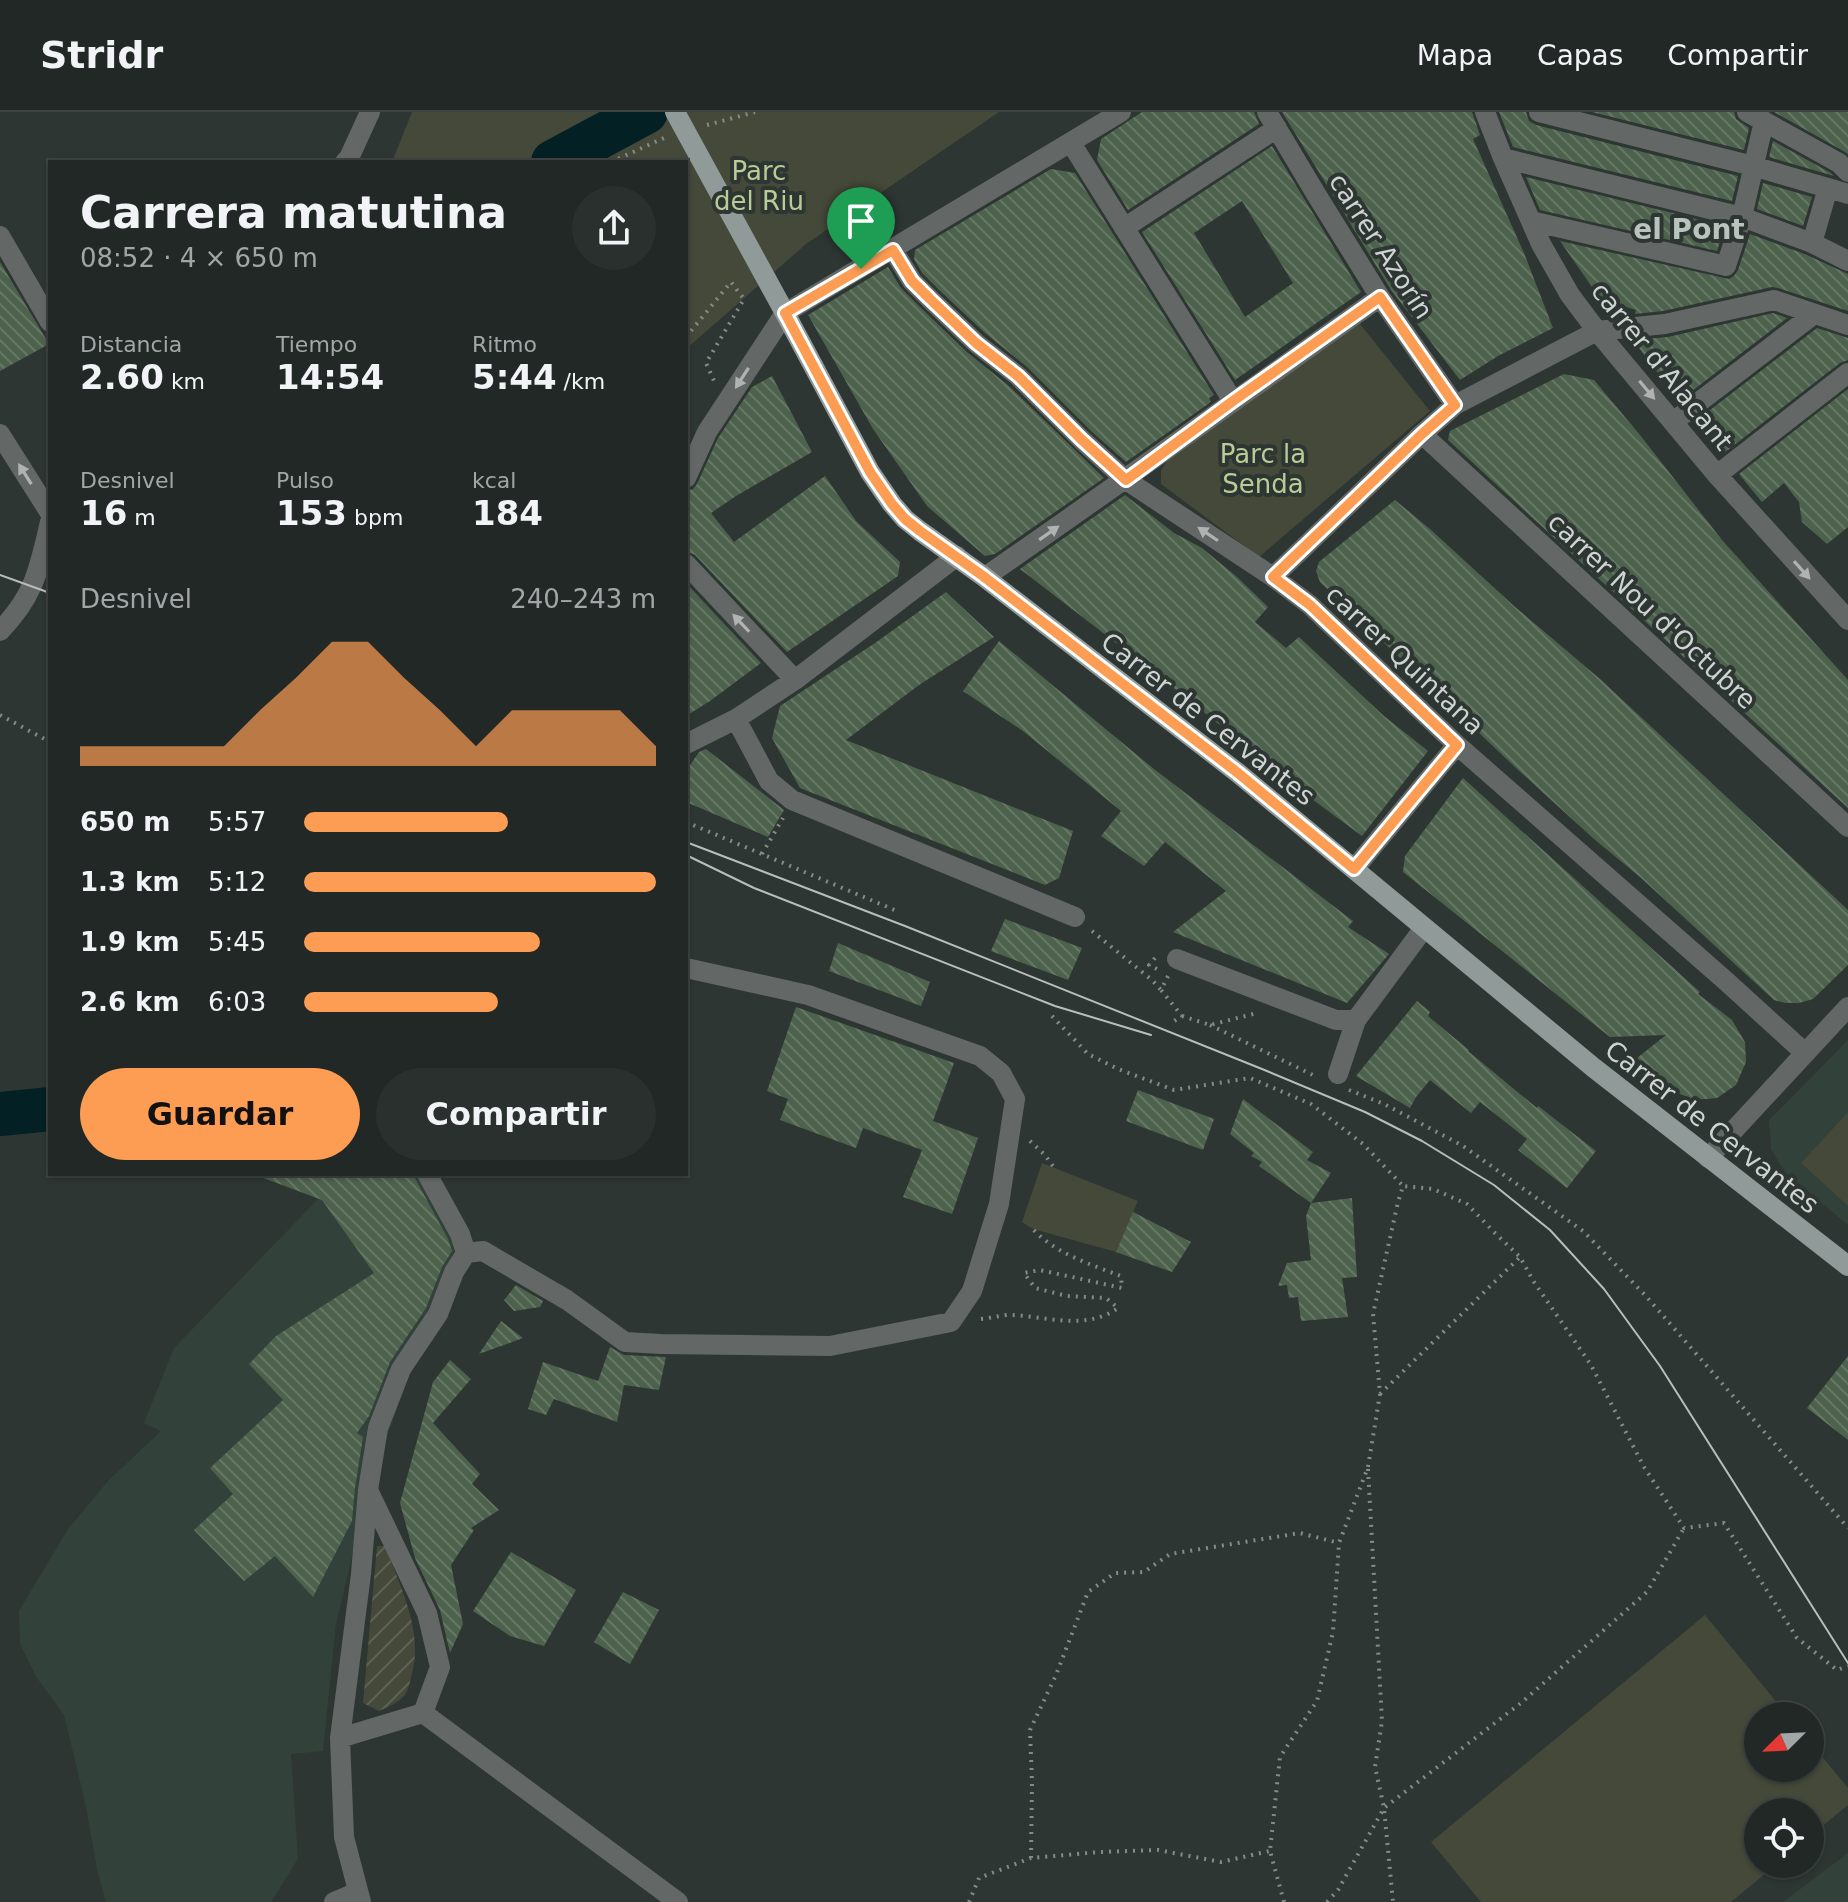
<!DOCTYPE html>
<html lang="es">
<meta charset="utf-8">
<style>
body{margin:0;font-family:"DejaVu Sans",sans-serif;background:#2a302e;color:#f1f3f6;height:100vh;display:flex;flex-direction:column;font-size:30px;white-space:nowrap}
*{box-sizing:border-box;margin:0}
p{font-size:26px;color:#a2a6a7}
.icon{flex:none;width:44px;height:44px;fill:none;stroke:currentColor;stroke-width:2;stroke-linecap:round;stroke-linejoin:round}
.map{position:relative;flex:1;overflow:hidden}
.details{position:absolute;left:48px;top:48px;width:640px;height:1016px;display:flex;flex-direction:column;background:#222826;border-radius:0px;box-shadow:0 2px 6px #0004,0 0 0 2px #3f4443}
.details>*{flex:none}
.needle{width:52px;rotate:246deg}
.fabs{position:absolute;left:1744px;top:1590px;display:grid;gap:16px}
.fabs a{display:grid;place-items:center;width:80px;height:80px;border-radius:50%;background:#222826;box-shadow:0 2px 6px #0004,0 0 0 2px #3f4443;font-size:40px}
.pin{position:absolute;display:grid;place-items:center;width:68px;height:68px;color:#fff;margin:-82px -34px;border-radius:50% 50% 50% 0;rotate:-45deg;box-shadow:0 0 8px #0007}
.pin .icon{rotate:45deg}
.round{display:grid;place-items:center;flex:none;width:84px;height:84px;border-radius:42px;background:#2a302e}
.head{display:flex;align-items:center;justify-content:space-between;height:136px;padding:0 32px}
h1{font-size:44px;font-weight:700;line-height:60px}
.metrics{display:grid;grid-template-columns:repeat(3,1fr);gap:12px;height:136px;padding:8px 32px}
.metrics div{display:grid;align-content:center}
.metrics b{font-size:34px;font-weight:700}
.metrics small{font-size:22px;font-weight:400}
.metrics p{font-size:22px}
.chart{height:224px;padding:16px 32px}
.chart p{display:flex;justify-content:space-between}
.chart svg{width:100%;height:144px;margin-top:8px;fill:#fc9d53;opacity:.7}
.cta{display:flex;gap:16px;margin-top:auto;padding:16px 32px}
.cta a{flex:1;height:92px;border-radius:48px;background:#fc9d53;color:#111;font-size:32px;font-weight:700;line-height:92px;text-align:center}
.cta a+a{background:#2a302e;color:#f1f3f6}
ul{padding:0 32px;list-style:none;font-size:26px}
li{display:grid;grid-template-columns:128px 96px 1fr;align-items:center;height:60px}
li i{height:20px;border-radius:10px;background:#fc9d53}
header{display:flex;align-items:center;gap:48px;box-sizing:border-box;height:112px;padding:0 40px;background:#222826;border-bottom:2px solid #3f4443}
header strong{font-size:38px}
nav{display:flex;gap:44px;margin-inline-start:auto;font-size:28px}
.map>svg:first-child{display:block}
</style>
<header>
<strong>Stridr</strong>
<nav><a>Mapa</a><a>Capas</a><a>Compartir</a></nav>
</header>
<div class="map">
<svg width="1848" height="1790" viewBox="0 0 1848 1790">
<defs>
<pattern id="garden-furrows" width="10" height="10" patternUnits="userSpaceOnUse" patternTransform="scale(2)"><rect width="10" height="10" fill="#444939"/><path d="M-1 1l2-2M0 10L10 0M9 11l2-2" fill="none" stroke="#5e6255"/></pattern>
<pattern id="building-back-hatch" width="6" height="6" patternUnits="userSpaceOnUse" patternTransform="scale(2)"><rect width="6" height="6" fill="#4d624c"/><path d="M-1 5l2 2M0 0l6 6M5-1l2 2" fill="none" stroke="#667865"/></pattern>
</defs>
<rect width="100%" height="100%" fill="#2d3632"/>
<!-- built -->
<path fill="#32413a" d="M 1848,928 L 1848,1113 L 1785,1060 L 1771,1037 L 1769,1008 Z
M 333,1062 L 427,1062 L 460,1122 L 368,1378 L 336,1512 L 323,1639 L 291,1642 L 298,1747 L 271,1790 L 106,1790 L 98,1762 L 85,1690 L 64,1603 L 37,1566 L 20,1532 L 19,1499 L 68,1417 L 109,1368 L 161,1319 L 144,1311 L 174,1236 L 320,1085 Z
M 1848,1741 L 1848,1790 L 1783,1790 Z"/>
<!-- green -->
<path fill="#444939" d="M 412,0 L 999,0 L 806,132 L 686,237 L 686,50 L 392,50 Z
M 1360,212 L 1430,299 L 1259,445 L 1161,372 L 1161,359 L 1167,349 L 1309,245 Z
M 1848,1000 L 1848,1094 L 1801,1051 Z
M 1042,1051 L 1138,1089 L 1116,1140 L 1033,1117 L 1022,1110 Z
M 1705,1503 L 1788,1604 L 1758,1604 L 1758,1656 L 1810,1656 L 1810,1630 L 1848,1676 L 1848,1693 L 1810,1724 L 1810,1700 L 1758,1700 L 1758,1752 L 1777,1752 L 1731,1790 L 1481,1790 L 1431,1730 Z"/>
<!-- garden -->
<path fill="url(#garden-furrows)" d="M 377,1434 L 385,1434 C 400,1474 425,1522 411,1565 C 410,1571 408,1578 405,1583 C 398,1591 388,1595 379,1599 L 363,1591 Z"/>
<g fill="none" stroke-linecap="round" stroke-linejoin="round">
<!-- river -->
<path stroke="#032024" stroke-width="44" d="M 553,50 L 646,0
M 0,1002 L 50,997"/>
</g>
<!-- building -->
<path fill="url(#building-back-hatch)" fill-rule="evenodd" d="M 1142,0 L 1254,0 L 1259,12 L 1128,98 L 1097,48 L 1101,27 Z
M 1282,0 L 1472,0 L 1480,23 L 1473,27 L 1524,141 L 1553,216 L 1498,244 L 1460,268 L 1391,178 Z
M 1499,0 L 1526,0 L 1529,9 L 1536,13 L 1738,64 L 1732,89 L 1513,35 Z
M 1592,0 L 1734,0 L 1736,7 L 1749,16 L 1744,38 Z
M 1774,0 L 1848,0 L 1848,42 L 1845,40 Z
M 1773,29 L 1831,61 L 1834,64 L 1769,45 Z
M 1272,34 L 1361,180 L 1235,268 L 1142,120 ZM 1242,89 L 1293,171 L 1245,205 L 1194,121 Z
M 1051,57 L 1075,61 L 1214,283 L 1209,286 L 1211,290 L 1126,350 L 1091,319 L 1027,255 L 985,221 L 939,178 L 922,161 L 914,147 L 915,138 Z
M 1526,65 L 1725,114 L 1717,139 L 1540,98 Z
M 1763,71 L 1812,85 L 1803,114 L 1757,97 Z
M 1750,122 L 1807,143 L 1848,162 L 1848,199 L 1778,176 L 1772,175 L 1663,199 L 1635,202 L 1636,198 L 1603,188 L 1601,186 L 1601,188 L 1560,129 L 1729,167 L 1734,164 L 1738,158 Z
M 0,150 L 49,232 L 0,259 Z
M 888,155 L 901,176 L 921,196 L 967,240 L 1009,274 L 1104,366 L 995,442 L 985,444 L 927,394 L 873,317 L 808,203 Z
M 1773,201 L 1787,206 L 1679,289 L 1633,228 L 1668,225 Z
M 1817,216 L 1848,226 L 1848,248 L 1840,251 L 1724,341 L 1697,308 Z
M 1564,262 L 1594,268 L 1640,323 L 1722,428 L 1848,568 L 1848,696 L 1448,328 L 1450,319 Z
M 772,264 L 812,340 L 736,384 L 711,401 L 734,430 L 825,364 L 856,409 L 900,450 L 898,464 L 787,540 L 695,443 L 686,439 L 686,379 L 693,377 L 697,372 L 718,326 L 752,275 Z
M 1848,277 L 1848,415 L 1827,432 L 1802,410 L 1799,390 L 1784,371 L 1762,390 L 1739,362 Z
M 1125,383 L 1174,421 L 1202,436 L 1237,465 L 1268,495 L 1255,510 L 1286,536 L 1299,525 L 1384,604 L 1428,639 L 1362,724 L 1316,690 L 1150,557 L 1020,457 Z
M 1395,388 L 1430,417 L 1514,494 L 1600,567 L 1848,798 L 1848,853 L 1813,887 L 1799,891 L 1785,891 L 1774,888 L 1640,765 L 1594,727 L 1516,656 L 1320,470 L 1316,459 L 1319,450 Z
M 686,471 L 761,551 L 710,589 L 686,604 Z
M 946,480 L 994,525 L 919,573 L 846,628 L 1073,719 L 1059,766 L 1045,773 L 800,676 L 772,626 L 780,594 L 875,531 Z
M 999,529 L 1154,657 L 1353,809 L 1348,815 L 1389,842 L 1347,891 L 1173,820 L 1226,779 L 1165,730 L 1144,754 L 1101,724 L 1121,699 L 1023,619 L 963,579 Z
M 706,637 L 784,698 L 768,725 L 686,690 L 686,659 L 699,640 Z
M 1463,666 L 1700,880 L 1698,882 L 1732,908 L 1745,930 L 1746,950 L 1736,973 L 1717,986 L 1694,988 L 1673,979 L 1637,946 L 1666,923 L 1610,925 L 1403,760 L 1405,744 Z
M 1005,807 L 1082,836 L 1068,868 L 991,839 Z
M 838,831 L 930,870 L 921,894 L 829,859 Z
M 1417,889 L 1430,900 L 1428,904 L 1469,938 L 1468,939 L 1537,996 L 1538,994 L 1596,1039 L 1567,1076 L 1518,1038 L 1527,1027 L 1480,990 L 1471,1001 L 1430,968 L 1416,985 L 1410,996 L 1356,964 Z
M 796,895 L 954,951 L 933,1009 L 978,1026 L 952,1102 L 903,1085 L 922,1038 L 863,1016 L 856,1036 L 780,1008 L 788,987 L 767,979 Z
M 1138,978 L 1214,1007 L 1203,1038 L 1126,1009 Z
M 1243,987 L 1313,1040 L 1307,1048 L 1331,1061 L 1311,1091 L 1259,1054 L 1262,1050 L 1251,1044 L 1254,1041 L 1230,1022 Z
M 258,1062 L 414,1062 L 416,1068 L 448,1127 L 452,1139 L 442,1155 L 426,1196 L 390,1250 L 369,1304 L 357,1321 L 363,1325 L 355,1376 L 352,1409 L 313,1485 L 275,1444 L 244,1469 L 194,1418 L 233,1382 L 210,1356 L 283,1288 L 249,1252 L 276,1224 L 374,1161 L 322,1088 L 258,1064 Z
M 1352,1086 L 1357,1165 L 1342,1166 L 1348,1205 L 1301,1209 L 1298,1185 L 1289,1186 L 1287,1173 L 1278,1174 L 1287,1151 L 1311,1148 L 1306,1104 L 1311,1091 Z
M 1133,1100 L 1191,1130 L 1172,1160 L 1116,1140 Z
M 516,1173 L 543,1189 L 540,1195 L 514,1199 L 504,1188 Z
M 501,1209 L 523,1226 L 479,1242 Z
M 610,1235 L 624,1243 L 666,1245 L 659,1278 L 624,1273 L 617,1310 L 554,1287 L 546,1303 L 528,1297 L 543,1250 L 598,1269 Z
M 1848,1244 L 1848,1328 L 1807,1296 Z
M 450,1248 L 471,1267 L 433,1311 L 480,1362 L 472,1372 L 499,1398 L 471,1416 L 474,1418 L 451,1453 L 463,1512 L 450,1541 L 440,1498 L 415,1446 L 400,1391 L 433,1270 Z
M 511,1440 L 576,1478 L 544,1534 L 510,1524 L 473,1499 Z
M 623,1480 L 659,1498 L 630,1552 L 594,1530 Z"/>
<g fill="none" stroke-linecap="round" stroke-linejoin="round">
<!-- path -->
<path stroke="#848b88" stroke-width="4" stroke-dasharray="2 6" stroke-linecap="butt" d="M 707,13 L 755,0
M 611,50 L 664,26
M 686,225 L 731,170 L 744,187 L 706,251 L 715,271
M 0,603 L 50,630
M 686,710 L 897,799
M 762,742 L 783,706
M 1092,819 L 1153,869 L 1161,878
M 1155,846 L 1149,853 L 1159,858
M 1168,864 L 1161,878 L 1182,904 L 1171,911
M 1052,904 L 1088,942 L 1118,957 L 1174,978 L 1250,966 L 1311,992 L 1363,1032 L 1403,1074
M 1182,904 L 1210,913 L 1257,901
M 1210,913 L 1315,964
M 1349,978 L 1384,992 L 1463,1034 L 1583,1119 L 1645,1183 L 1848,1416
M 1030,1029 L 1045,1043 L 1055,1057
M 981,1207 C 990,1206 998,1204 1007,1203 C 1045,1203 1084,1220 1118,1196 L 1106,1186 L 1067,1184 L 1035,1176 L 1024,1161 L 1040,1158 L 1122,1176 L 1121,1164 C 1092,1153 1054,1141 1033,1117
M 1380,1282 L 1520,1145
M 1368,1357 L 1382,1609 L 1375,1655 L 1384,1696 L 1393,1790
M 1031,1746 L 1032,1670 L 1030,1618 L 1056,1563 L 1088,1480 L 1115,1461 L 1144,1460 L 1170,1442 L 1300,1421 L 1339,1431
M 969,1790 L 979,1766 L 1031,1746 L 1100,1740 L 1158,1738 L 1221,1750 L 1270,1739
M 1284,1790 L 1270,1739 L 1280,1645 L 1317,1589 L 1333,1520 L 1339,1431 L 1368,1355 L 1380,1282 L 1373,1202 L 1398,1090 L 1403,1074 L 1433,1077 L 1467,1092 L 1495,1121 L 1520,1145 L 1534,1170 L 1591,1253 L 1644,1355 L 1684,1416 L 1724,1411 L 1797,1526 L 1837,1558 L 1848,1554
M 1327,1790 L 1338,1778 L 1384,1696 L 1521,1591 L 1647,1480 L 1684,1416"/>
<!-- minor -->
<path stroke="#636867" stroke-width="20" d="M 1267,0 L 1316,82 L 1380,185 L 1455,293
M 1485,0 L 1503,46 L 1541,132 L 1570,183 L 1597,219 L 1717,363 L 1848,508
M 1539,0 L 1753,54 L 1848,82
M 1747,0 L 1839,51 L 1848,60
M 1071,31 L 1233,289
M 1503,46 L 1742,105 L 1812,131 L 1848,149
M 345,50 L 349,46 L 370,0
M 1531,109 L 1726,154 L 1742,105 L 1764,9
M 1124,116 L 1277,16
M 0,124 L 50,210
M 1812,131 L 1828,76
M 893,138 L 912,169 L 930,187 L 976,231 L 1018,264 L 1082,328 L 1126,368 L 1273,465 L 1310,493 L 1457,633 L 1727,870 L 1805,941
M 1673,310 L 1814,202
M 0,322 L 50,401
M 1422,322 L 1848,715
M 1717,363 L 1848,261
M 686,366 L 707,320 L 785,201 L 1121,0
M 686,452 L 795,568
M 985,465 C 1118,373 1248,279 1380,185
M 1273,465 L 1422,322 L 1455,293 L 1597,219 L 1665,212 L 1774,188 L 1848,213
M 0,519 C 35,483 39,457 50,410
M 736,607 L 769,669 L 792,688 L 1075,805
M 686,632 L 736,607 L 795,568 L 957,444
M 1354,757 L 1457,633
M 1177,847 L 1336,908 L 1356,908 L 1424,816
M 1338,962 L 1356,908
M 1708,1046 L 1848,895
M 466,1141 L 483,1139 L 567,1188 L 625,1230 L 661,1232 L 830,1234 L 951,1210 L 972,1179 L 999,1092 L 1015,987 L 1001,961 L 980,944 L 808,883 L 686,856
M 423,1601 L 678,1790
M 340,1626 L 423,1601 L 440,1555 L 427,1501 L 368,1378
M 334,1790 L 358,1780
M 361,1790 L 344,1725 L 340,1626 L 361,1462 L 368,1378 L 378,1316 L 401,1257 L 438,1202 L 454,1160 L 466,1141 L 460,1122 L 427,1062"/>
<!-- major -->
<path stroke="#909a98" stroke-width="20" d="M 785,201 L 870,360 L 892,392 L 905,407 L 920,419 L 983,464 L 1238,661 L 1594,956 L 1848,1154"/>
<!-- tram -->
<path stroke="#b9bebc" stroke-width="2" d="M 0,463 L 50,481
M 686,730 L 905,814 L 1262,957 L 1365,1000 L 1422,1029 L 1494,1073 L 1550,1118 L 1604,1177 L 1660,1254 L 1848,1551
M 686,743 L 754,776 L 1055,894 L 1151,923"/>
<!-- major-bridge -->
<path stroke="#909a98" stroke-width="20" d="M 675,0 L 785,201"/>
</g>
<!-- one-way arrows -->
<defs><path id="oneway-solid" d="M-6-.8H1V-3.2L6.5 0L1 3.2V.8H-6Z" transform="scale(2)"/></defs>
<g fill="#afb4b2">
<use href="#oneway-solid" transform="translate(742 266) rotate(123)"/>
<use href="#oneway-solid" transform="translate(1647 278) rotate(50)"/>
<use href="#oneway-solid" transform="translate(25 362) rotate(-122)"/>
<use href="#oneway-solid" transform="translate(1049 421) rotate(-35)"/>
<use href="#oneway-solid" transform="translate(1208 422) rotate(-146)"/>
<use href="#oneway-solid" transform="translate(1802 458) rotate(48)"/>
<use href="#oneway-solid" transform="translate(741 511) rotate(-133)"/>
</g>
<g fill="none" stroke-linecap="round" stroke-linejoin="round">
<defs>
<path id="route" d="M 893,138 L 912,169 L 930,187 L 976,231 L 1018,264 L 1082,328 L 1126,368 L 1233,289 L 1380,185 L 1455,293 L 1422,322 L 1273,465 L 1310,493 L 1457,633 L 1354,757 L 1238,661 L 983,464 L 920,419 L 905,407 L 892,392 L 870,360 L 785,201 Z"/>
</defs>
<!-- route casing -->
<use href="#route" stroke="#fff" stroke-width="16"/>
<!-- route -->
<use href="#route" stroke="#fc9d53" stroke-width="10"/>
</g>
<g text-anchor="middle" stroke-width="8" stroke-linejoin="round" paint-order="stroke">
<!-- park labels -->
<g font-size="26" fill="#bbcb95" stroke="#2d3632">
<text x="759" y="68">Parc<tspan x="759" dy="30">del Riu</tspan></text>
<text x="1263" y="351">Parc la<tspan x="1263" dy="30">Senda</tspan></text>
</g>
<!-- street labels -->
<g font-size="26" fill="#cfd4d2" stroke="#2d3632">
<text transform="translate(1381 134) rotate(57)" y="9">carrer Azorín</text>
<text transform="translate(1662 254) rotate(51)" y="9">carrer d'Alacant</text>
<text transform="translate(1652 499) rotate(43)" y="9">carrer Nou d'Octubre</text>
<text transform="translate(1405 548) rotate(43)" y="9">carrer Quintana</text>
<text transform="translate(1208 607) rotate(38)" y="9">Carrer de Cervantes</text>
<text transform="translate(1712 1015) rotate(38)" y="9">Carrer de Cervantes</text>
</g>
<!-- neighbourhood labels -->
<g font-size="28" font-weight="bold" fill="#b9c4bf" stroke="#2d3632">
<text x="1689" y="127">el Pont</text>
</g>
</g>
</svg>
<div class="fabs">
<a><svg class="needle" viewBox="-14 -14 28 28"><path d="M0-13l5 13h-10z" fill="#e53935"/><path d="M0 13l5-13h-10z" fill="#a2a6a7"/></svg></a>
<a><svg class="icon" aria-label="locate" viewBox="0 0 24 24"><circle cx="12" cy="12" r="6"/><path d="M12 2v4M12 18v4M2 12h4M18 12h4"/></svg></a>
</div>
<div class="pin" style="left:861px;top:157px;background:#1e9e55"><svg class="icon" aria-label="arrive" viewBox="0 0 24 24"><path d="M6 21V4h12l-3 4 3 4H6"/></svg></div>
<section class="details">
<div class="head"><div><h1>Carrera matutina</h1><p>08:52 · 4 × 650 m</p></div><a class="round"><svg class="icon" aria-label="share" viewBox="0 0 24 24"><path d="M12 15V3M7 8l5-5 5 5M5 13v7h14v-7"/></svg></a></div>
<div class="metrics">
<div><p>Distancia</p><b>2.60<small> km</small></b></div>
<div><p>Tiempo</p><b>14:54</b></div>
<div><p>Ritmo</p><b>5:44<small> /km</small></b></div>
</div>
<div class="metrics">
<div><p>Desnivel</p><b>16<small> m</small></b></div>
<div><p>Pulso</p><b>153<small> bpm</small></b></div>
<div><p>kcal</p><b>184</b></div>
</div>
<div class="chart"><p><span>Desnivel</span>240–243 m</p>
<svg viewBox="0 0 160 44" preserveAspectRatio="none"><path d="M0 44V38L10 38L20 38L30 38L40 38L50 27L60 17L70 6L80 6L90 17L100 27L110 38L120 27L130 27L140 27L150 27L160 38V44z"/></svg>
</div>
<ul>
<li><b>650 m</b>5:57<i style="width:58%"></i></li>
<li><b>1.3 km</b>5:12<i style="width:100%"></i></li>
<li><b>1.9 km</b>5:45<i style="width:67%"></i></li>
<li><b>2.6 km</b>6:03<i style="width:55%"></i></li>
</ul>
<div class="cta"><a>Guardar</a><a>Compartir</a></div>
</section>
</div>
